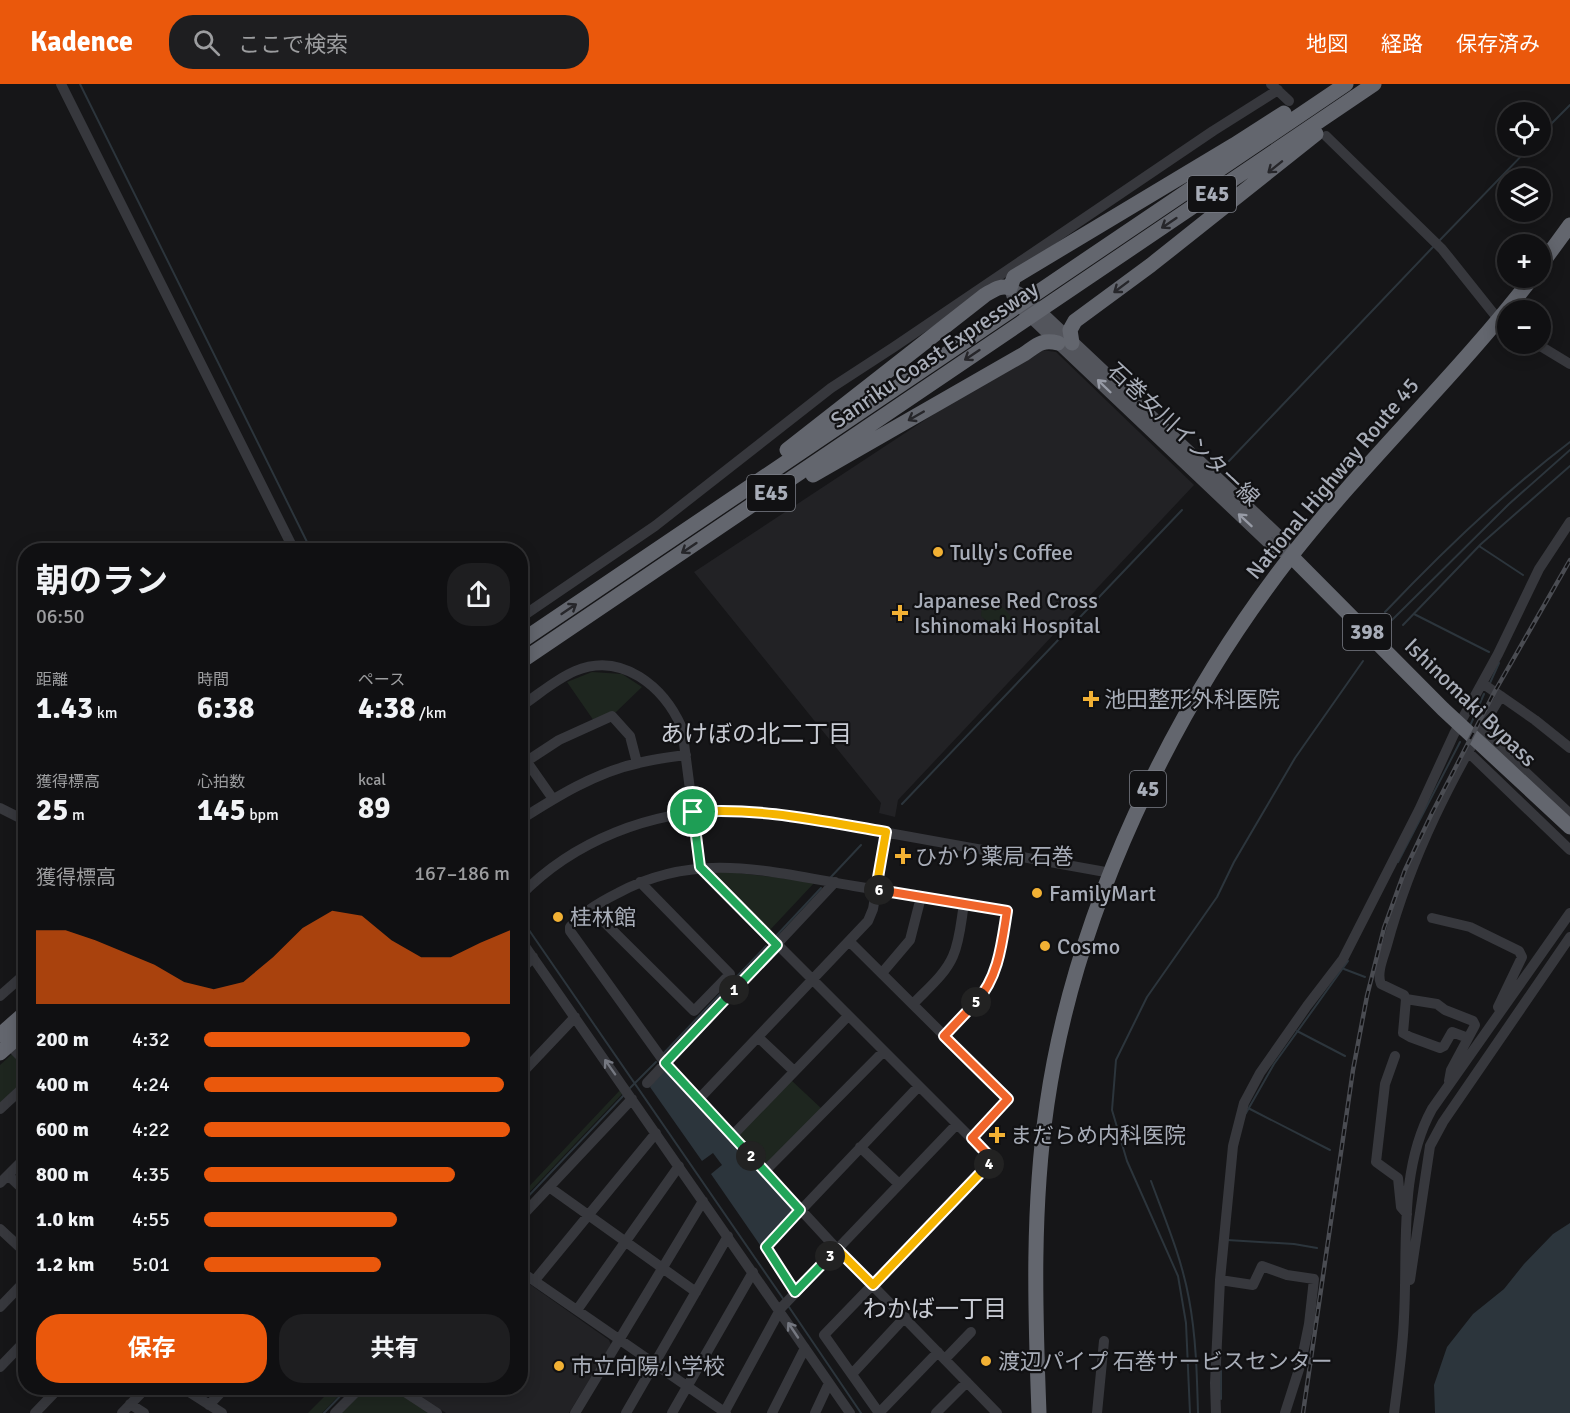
<!DOCTYPE html>
<html lang="ja">
<meta charset="utf-8">
<style>
body{margin:0;font-family:Signika,"Noto Sans JP",sans-serif;background:#1e1e20;color:#f1f3f6;height:100vh;display:flex;flex-direction:column;font-size:22px;white-space:nowrap}
*{box-sizing:border-box;margin:0}
p{font-size:20px;color:#9c9d9f}
.icon{flex:none;width:33px;height:33px;fill:none;stroke:currentColor;stroke-width:2;stroke-linecap:round;stroke-linejoin:round}
.map{position:relative;flex:1;overflow:hidden}
.sheet{position:absolute;left:18px;top:459px;width:510px;height:852px;display:flex;flex-direction:column;background:#101012;border-radius:24px;box-shadow:0 3px 15px #0003,0 0 0 2px #303032}
.sheet>*{flex:none}
.fabs{position:absolute;left:1497px;top:18px;display:grid;gap:12px}
.fabs a{display:grid;place-items:center;width:54px;height:54px;border-radius:50%;background:#101012;box-shadow:0 3px 15px #0003,0 0 0 2px #303032;font-size:30px}
.pin{position:absolute;display:grid;place-items:center;width:51px;height:51px;color:#fff;margin:-26px;border:3px solid #fff;border-radius:50%;box-shadow:0 2px 6px #0007}
.km{position:absolute;width:30px;height:30px;margin:-15px;border-radius:50%;background:#222;color:#fff;font-size:16px;line-height:30px;text-align:center}
.round{display:grid;place-items:center;flex:none;width:63px;height:63px;border-radius:24px;background:#1e1e20}
.headline{display:flex;align-items:center;justify-content:space-between;height:102px;padding:0 18px}
h1{font-size:33px;font-weight:700;line-height:45px}
.stats{display:grid;grid-template-columns:repeat(3,1fr);gap:9px;height:102px;padding:6px 18px}
.stats div{display:grid;align-content:center}
.stats b{font-size:30px;font-weight:700}
.stats small{font-size:16px;font-weight:400}
.stats p{font-size:16px}
.chart{height:168px;padding:12px 18px}
.chart p{display:flex;justify-content:space-between}
.chart svg{width:100%;height:108px;margin-top:6px;fill:#ea580c;opacity:.7}
.cta{display:flex;gap:12px;margin-top:auto;padding:12px 18px}
.cta a{flex:1;height:69px;border-radius:24px;background:#ea580c;color:#fff;font-size:24px;font-weight:700;line-height:69px;text-align:center}
.cta a+a{background:#1e1e20;color:#f1f3f6}
ul{padding:0 18px;list-style:none;font-size:20px}
li{display:grid;grid-template-columns:96px 72px 1fr;align-items:center;height:45px}
li i{height:15px;border-radius:8px;background:#ea580c}
header{display:flex;align-items:center;gap:36px;box-sizing:border-box;height:84px;padding:0 30px;background:#ea580c;color:#fff}
header strong{font-size:28px}
nav{display:flex;gap:33px;margin-inline-start:auto;font-size:21px}
.search{width:420px;height:54px;background:#1e1e20;display:flex;align-items:center;gap:15px;box-sizing:border-box;padding:0 21px;border-radius:24px;color:#9c9d9f;font-size:22px}
.map>svg:first-child{display:block}
</style>
<header>
<strong>Kadence</strong>
<div class="search"><svg class="icon" aria-label="search" viewBox="0 0 24 24"><circle cx="10" cy="10" r="6"/><path d="M15 15l6 6"/></svg>ここで検索</div>
<nav><a>地図</a><a>経路</a><a>保存済み</a></nav>
</header>
<div class="map">
<svg width="1570" height="1329" viewBox="0 0 1570 1329">
<rect width="100%" height="100%" fill="#161618"/>
<!-- built -->
<path fill="#222225" d="M 1042,266 L 1056,268 L 1194,401 L 898,716 L 895,733 L 879,729 L 881,719 L 694,488 L 975,303 Z
M 521,1194 L 609,1256 L 611,1261 L 569,1329 L 446,1329 L 408,1304 L 520,1304 Z"/>
<!-- green -->
<path fill="#1e261f" d="M 992,516 L 997,518 L 1015,536 L 1016,543 L 1012,550 L 1001,551 L 981,532 L 982,521 Z
M 592,588 L 622,590 L 642,603 L 616,628 L 594,637 L 567,598 Z
M 712,786 L 815,798 L 769,847 L 711,789 Z
M 12,970 L 25,983 L 25,995 L 0,1019 L 0,981 Z
M 791,996 L 822,1025 L 765,1081 L 739,1054 L 739,1050 Z
M 622,1004 L 624,1008 L 521,1117 L 520,1112 Z
M 333,1304 L 346,1304 L 322,1329 L 308,1329 Z
M 365,1304 L 394,1304 L 432,1329 L 341,1329 Z"/>
<!-- water -->
<path fill="#2c353c" d="M 662,986 L 666,987 L 793,1123 L 793,1127 L 760,1161 L 711,1090 L 722,1081 L 713,1069 L 702,1077 L 650,1003 Z
M 1570,1139 L 1570,1329 L 1435,1329 L 1434,1301 L 1447,1263 L 1473,1230 L 1504,1205 L 1524,1180 L 1553,1150 Z"/>
<g fill="none" stroke-linecap="round" stroke-linejoin="round">
<!-- stream -->
<path stroke="#2c353c" stroke-width="2" d="M 80,0 L 311,466
M 1540,51 L 1570,21
M 1439,157 L 1531,62
M 1229,377 L 1433,163
M 1479,462 L 1523,491
M 1385,528 C 1443,467 1503,409 1570,358
M 1414,530 L 1489,568
M 1392,536 L 1509,420 L 1570,366
M 1403,541 L 1481,460 L 1570,382
M 1490,599 L 1499,579
M 1470,642 L 1484,610
M 902,720 L 1182,426
M 1398,778 L 1460,658
M 830,794 L 861,761
M 520,833 L 784,1216
M 776,852 L 821,804
M 1344,885 L 1365,893
M 1297,947 L 1345,972
M 662,971 L 766,862
M 630,1004 L 656,978
M 1250,1025 L 1330,1066
M 1246,1029 L 1274,980 L 1348,877
M 1151,1097 C 1165,1135 1182,1175 1189,1215 C 1196,1252 1197,1291 1198,1329
M 520,1121 L 624,1011
M 1227,1156 L 1294,1160 L 1317,1164
M 789,1223 L 861,1329
M 1221,1287 L 1221,1315
M 324,1329 L 348,1304
M 1190,1329 L 1186,1239 L 1178,1192 L 1127,1077 L 1112,1026 L 1116,976 L 1147,913 L 1217,813 L 1234,778 L 1295,674 L 1363,577"/>
<!-- minor -->
<path stroke="#37383d" stroke-width="10" d="M 61,0 L 294,466
M 1271,0 L 1289,17
M 1326,52 L 1442,165 L 1498,235 L 1508,241
M 1537,260 L 1570,280
M 520,534 L 655,442 L 831,304 L 894,263 L 1213,47 L 1278,6
M 1482,599 L 1535,636 L 1570,664
M 520,623 C 538,611 556,595 575,587 C 622,567 664,603 682,644 L 700,783 L 993,1076 L 824,1251 L 879,1329 L 938,1268
M 1481,646 L 1570,730
M 520,668 L 553,715
M 1468,668 L 1570,766
M 527,677 L 559,656 L 612,632 L 630,652 L 637,679
M 0,724 L 26,737
M 520,736 C 556,713 596,688 639,679 C 654,675 670,673 686,671
M 520,812 C 574,756 651,727 728,726 C 756,725 783,731 811,735 L 1111,789
M 591,825 L 694,927 L 730,890 L 640,798
M 1432,834 L 1470,843 L 1519,867 L 1522,873 L 1498,923
M 520,855 L 850,1329
M 850,858 L 1008,1015 L 971,1054
M 520,887 L 533,873
M 882,889 L 910,856 L 921,813
M 0,912 L 26,889
M 1406,915 L 1437,920 L 1445,926 L 1473,937 L 1475,941 L 1473,945 L 1451,986 L 1449,997
M 913,920 C 926,906 945,891 953,872 C 960,856 961,837 964,820
M 944,952 C 957,938 971,926 982,911 C 1000,887 1002,855 1007,827 C 956,819 905,810 854,802 C 770,788 698,766 618,809 C 602,817 582,828 570,843 L 570,847 L 665,979 L 837,1165 L 997,1329
M 758,953 L 794,987
M 1468,954 L 1452,948 L 1444,962 L 1440,964 L 1410,953 L 1403,949 L 1406,915 L 1404,911 L 1381,900 C 1376,889 1384,872 1387,861 C 1411,772 1453,690 1501,612
M 15,967 L 26,978
M 1395,972 L 1385,1000 L 1376,1078 L 1398,1094 L 1401,1123 L 1407,1130
M 520,991 L 575,933
M 647,999 L 835,798
M 698,1016 L 868,837 L 873,825 L 886,748
M 0,1025 L 26,1001
M 732,1052 L 848,932
M 860,1063 L 899,1100
M 765,1087 L 884,967
M 8,1091 L 26,1108
M 0,1099 L 26,1073
M 549,1103 L 696,1208
M 520,1134 L 632,1015
M 0,1145 L 26,1169
M 520,1187 L 726,1329
M 535,1196 L 656,1049
M 1220,1196 L 1253,1201 L 1262,1182 L 1287,1191 L 1314,1195 L 1309,1240 L 1301,1279 L 1285,1329
M 1410,1196 L 1430,1062 L 1443,1038 L 1570,853
M 795,1207 L 766,1163 L 919,1002
M 0,1223 L 26,1196
M 577,1226 L 679,1082
M 945,1275 L 971,1248
M 0,1283 L 26,1256
M 852,1290 L 905,1233
M 183,1304 L 222,1329
M 399,1304 L 437,1329
M 130,1320 L 144,1329
M 209,1321 L 225,1304
M 35,1329 L 59,1304
M 122,1329 L 146,1304
M 335,1329 L 360,1304
M 575,1329 L 703,1117
M 626,1329 L 728,1152
M 672,1329 L 753,1188
M 724,1329 L 781,1224 L 957,1040
M 772,1329 L 805,1264
M 815,1329 L 829,1299
M 936,1329 L 967,1298
M 1097,1329 L 1104,1257
M 1216,1329 L 1215,1299 L 1220,1196 L 1233,1062 L 1244,1019 L 1260,989 L 1307,922 L 1343,875 L 1419,726 L 1454,650 L 1498,570 L 1539,485 L 1570,438
M 1394,1329 C 1398,1297 1403,1265 1404,1233 C 1408,1165 1398,1087 1432,1025 L 1570,829"/>
<!-- major -->
<path stroke="#53555c" stroke-width="12" d="M 1010,204 L 1014,217 L 1272,462 L 1291,472
M 1010,204 L 1023,211 L 1279,452 L 1290,471"/>
<!-- highway -->
<path stroke="#63666e" stroke-width="15" d="M 1540,182 L 1570,141
M 1072,259 L 1070,246 L 1075,237 L 1151,181 L 1316,50
M 787,366 L 985,211 C 994,206 1000,201 1010,204 L 1014,193 L 1234,61 L 1284,29
M 813,391 L 1024,270 C 1037,261 1042,255 1058,259
M 1291,472 L 1443,625 L 1570,743
M 520,558 L 1346,0
M 520,578 L 1374,0
M 0,951 L 26,928
M 0,969 L 26,946
M 1039,1329 C 1035,1225 1032,1123 1047,1020 C 1075,827 1172,625 1291,472 C 1367,375 1457,291 1532,194"/>
<defs>
<path id="rail" d="M 1303,1329 L 1353,986 L 1367,912 L 1384,844 L 1405,786 L 1432,729 L 1495,607 L 1570,476"/>
</defs>
<!-- rail casing -->
<use href="#rail" stroke="#4a4c52" stroke-width="4.5"/>
<!-- rail -->
<use href="#rail" stroke="#111113" stroke-width="2" stroke-dasharray="7" stroke-linecap="butt"/>
</g>
<!-- one-way arrows -->
<defs><path id="oneway-shaft" d="M-6 0H5M1.5-3L5.5 0L1.5 3" fill="none" stroke-width="1.6" stroke-linecap="round" stroke-linejoin="round" transform="scale(1.5)"/></defs>
<g stroke="#26262a">
<use href="#oneway-shaft" transform="translate(1275 83) rotate(141)"/>
<use href="#oneway-shaft" transform="translate(1169 139) rotate(146)"/>
<use href="#oneway-shaft" transform="translate(1121 203) rotate(143)"/>
<use href="#oneway-shaft" transform="translate(972 271) rotate(146)"/>
<use href="#oneway-shaft" transform="translate(916 332) rotate(150)"/>
<use href="#oneway-shaft" transform="translate(689 464) rotate(146)"/>
<use href="#oneway-shaft" transform="translate(569 525) rotate(-34)"/>
</g>
<g stroke="#979ba6">
<use href="#oneway-shaft" transform="translate(1104 302) rotate(-136)"/>
<use href="#oneway-shaft" transform="translate(1245 436) rotate(-137)"/>
</g>
<g stroke="#757881">
<use href="#oneway-shaft" transform="translate(610 983) rotate(-125)"/>
<use href="#oneway-shaft" transform="translate(793 1246) rotate(-124)"/>
</g>
<g fill="none" stroke-linecap="round" stroke-linejoin="round">
<defs>
<path id="split-1" d="M 693,728 L 700,783 L 777,861 L 734,906"/>
<path id="split-2" d="M 734,906 L 665,979 L 751,1072"/>
<path id="split-3" d="M 751,1072 L 800,1126 L 766,1163 L 795,1208 L 830,1172"/>
<path id="split-4" d="M 830,1172 L 837,1165 L 873,1201 L 989,1080"/>
<path id="split-5" d="M 976,918 L 944,952 L 1008,1015 L 972,1054 L 993,1076 L 989,1080"/>
<path id="split-6" d="M 879,806 L 1007,827 C 1002,858 999,893 976,918"/>
<path id="split-7" d="M 693,728 C 758,723 821,737 886,748 L 876,805 L 879,806"/>
</defs>
<!-- split-1 casing -->
<use href="#split-1" stroke="#fff" stroke-width="12"/>
<!-- split-2 casing -->
<use href="#split-2" stroke="#fff" stroke-width="12"/>
<!-- split-3 casing -->
<use href="#split-3" stroke="#fff" stroke-width="12"/>
<!-- split-4 casing -->
<use href="#split-4" stroke="#fff" stroke-width="12"/>
<!-- split-5 casing -->
<use href="#split-5" stroke="#fff" stroke-width="12"/>
<!-- split-6 casing -->
<use href="#split-6" stroke="#fff" stroke-width="12"/>
<!-- split-7 casing -->
<use href="#split-7" stroke="#fff" stroke-width="12"/>
<!-- split-1 -->
<use href="#split-1" stroke="#22a559" stroke-width="8"/>
<!-- split-2 -->
<use href="#split-2" stroke="#22a559" stroke-width="8"/>
<!-- split-3 -->
<use href="#split-3" stroke="#22a559" stroke-width="8"/>
<!-- split-4 -->
<use href="#split-4" stroke="#f5b400" stroke-width="8"/>
<!-- split-5 -->
<use href="#split-5" stroke="#f0652b" stroke-width="8"/>
<!-- split-6 -->
<use href="#split-6" stroke="#f0652b" stroke-width="8"/>
<!-- split-7 -->
<use href="#split-7" stroke="#f5b400" stroke-width="8"/>
</g>
<!-- markers -->
<g fill="#f2b134" stroke="#111113" stroke-width="2">
<circle cx="938" cy="468" r="6"/>
<path d="M897 520h6v6h6v6h-6v6h-6v-6h-6v-6h6z"/>
<path d="M1088 606h6v6h6v6h-6v6h-6v-6h-6v-6h6z"/>
<path d="M900 763h6v6h6v6h-6v6h-6v-6h-6v-6h6z"/>
<circle cx="1037" cy="809" r="6"/>
<circle cx="558" cy="833" r="6"/>
<circle cx="1045" cy="862" r="6"/>
<path d="M994 1042h6v6h6v6h-6v6h-6v-6h-6v-6h6z"/>
<circle cx="986" cy="1277" r="6"/>
<circle cx="559" cy="1282" r="6"/>
</g>
<g text-anchor="middle" stroke-width="4.5" stroke-linejoin="round" paint-order="stroke">
<!-- shield labels -->
<g fill="#111113" stroke="#7b7e86" stroke-width="1.5">
<rect x="1188" y="92" width="48" height="36" rx="4.5"/>
<rect x="747" y="391" width="48" height="36" rx="4.5"/>
<rect x="1343" y="530" width="48" height="36" rx="4.5"/>
<rect x="1130" y="687" width="36" height="36" rx="4.5"/>
</g>
<g font-size="21" font-weight="bold" fill="#a8adb8">
<text x="1212" y="117">E45</text>
<text x="771" y="416">E45</text>
<text x="1367" y="555">398</text>
<text x="1148" y="712">45</text>
</g>
<!-- street labels -->
<g font-size="22" fill="#a8adb8" stroke="#111113">
<text transform="translate(934 270) rotate(-34)" y="8">Sanriku Coast Expressway</text>
<text transform="translate(1184 350) rotate(43)" y="8">石巻女川インター線</text>
<text transform="translate(1332 394) rotate(-50)" y="8">National Highway Route 45</text>
<text transform="translate(1471 618) rotate(44)" y="8">Ishinomaki Bypass</text>
</g>
<!-- poi labels -->
<g font-size="22" fill="#a8adb8" stroke="#111113" text-anchor="start">
<text x="950" y="476">Tully's Coffee</text>
<text x="914" y="524">Japanese Red Cross<tspan x="914" dy="25">Ishinomaki Hospital</tspan></text>
<text x="1104" y="623">池田整形外科医院</text>
<text x="915" y="780">ひかり薬局 石巻</text>
<text x="1049" y="817">FamilyMart</text>
<text x="570" y="841">桂林館</text>
<text x="1057" y="870">Cosmo</text>
<text x="1010" y="1059">まだらめ内科医院</text>
<text x="998" y="1285">渡辺パイプ 石巻サービスセンター</text>
<text x="571" y="1290">市立向陽小学校</text>
</g>
<!-- neighbourhood labels -->
<g font-size="24" fill="#c9ccd4" stroke="#111113">
<text x="756" y="658">あけぼの北二丁目</text>
<text x="935" y="1233">わかば一丁目</text>
</g>
</g>
</svg>
<div class="fabs">
<a><svg class="icon" aria-label="locate" viewBox="0 0 24 24"><circle cx="12" cy="12" r="6"/><path d="M12 2v4M12 18v4M2 12h4M18 12h4"/></svg></a>
<a><svg class="icon" aria-label="layers" viewBox="0 0 24 24"><path d="M12 4l9 5-9 5-9-5zM3 14l9 5 9-5"/></svg></a>
<a>+</a>
<a>−</a>
</div>
<div class="pin" style="left:693px;top:728px;background:#1e9e55"><svg class="icon" aria-label="arrive" viewBox="0 0 24 24"><path d="M6 21V4h12l-3 4 3 4H6"/></svg></div>
<b class="km" style="left:734px;top:906px">1</b>
<b class="km" style="left:751px;top:1072px">2</b>
<b class="km" style="left:830px;top:1172px">3</b>
<b class="km" style="left:989px;top:1080px">4</b>
<b class="km" style="left:976px;top:918px">5</b>
<b class="km" style="left:879px;top:806px">6</b>
<section class="sheet">
<div class="headline"><div><h1>朝のラン</h1><p>06:50</p></div><a class="round"><svg class="icon" aria-label="share" viewBox="0 0 24 24"><path d="M12 15V3M7 8l5-5 5 5M5 13v7h14v-7"/></svg></a></div>
<div class="stats">
<div><p>距離</p><b>1.43<small> km</small></b></div>
<div><p>時間</p><b>6:38</b></div>
<div><p>ペース</p><b>4:38<small> /km</small></b></div>
</div>
<div class="stats">
<div><p>獲得標高</p><b>25<small> m</small></b></div>
<div><p>心拍数</p><b>145<small> bpm</small></b></div>
<div><p>kcal</p><b>89</b></div>
</div>
<div class="chart"><p><span>獲得標高</span>167–186 m</p>
<svg viewBox="0 0 160 44" preserveAspectRatio="none"><path d="M0 44V14L10 14L20 18L30 23L40 28L50 35L60 38L70 35L80 25L90 13L100 6L110 8L120 18L130 25L140 25L150 19L160 14V44z"/></svg>
</div>
<ul>
<li><b>200 m</b>4:32<i style="width:87%"></i></li>
<li><b>400 m</b>4:24<i style="width:98%"></i></li>
<li><b>600 m</b>4:22<i style="width:100%"></i></li>
<li><b>800 m</b>4:35<i style="width:82%"></i></li>
<li><b>1.0 km</b>4:55<i style="width:63%"></i></li>
<li><b>1.2 km</b>5:01<i style="width:58%"></i></li>
</ul>
<div class="cta"><a>保存</a><a>共有</a></div>
</section>
</div>
